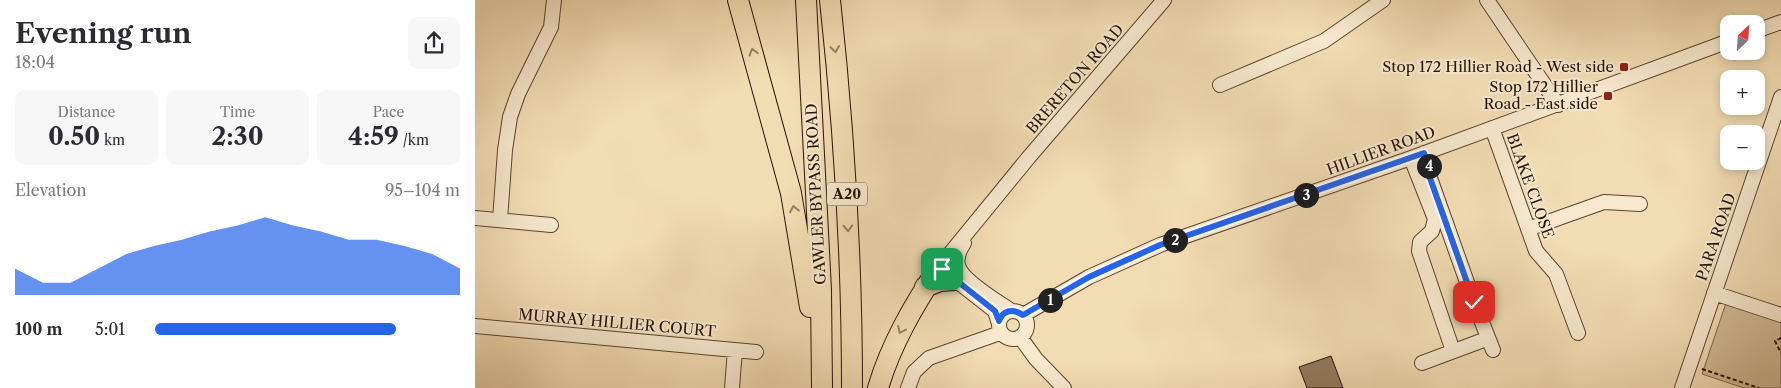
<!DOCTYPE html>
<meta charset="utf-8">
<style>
body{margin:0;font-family:"Libre Caslon Text",serif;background:#f7f7f7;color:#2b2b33;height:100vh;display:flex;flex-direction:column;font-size:19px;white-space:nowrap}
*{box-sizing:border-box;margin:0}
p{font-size:16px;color:#7c7c81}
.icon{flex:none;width:28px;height:28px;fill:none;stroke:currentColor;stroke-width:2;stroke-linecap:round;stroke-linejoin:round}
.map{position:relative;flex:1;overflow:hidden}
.details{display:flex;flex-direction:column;background:#fff;width:475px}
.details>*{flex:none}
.needle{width:32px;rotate:25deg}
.fabs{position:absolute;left:1245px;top:15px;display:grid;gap:10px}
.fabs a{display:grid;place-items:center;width:45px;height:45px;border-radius:10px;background:#fff;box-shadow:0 2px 8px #0003;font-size:25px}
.pin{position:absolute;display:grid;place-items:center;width:42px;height:42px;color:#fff;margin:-21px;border-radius:10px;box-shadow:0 2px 8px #0006}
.km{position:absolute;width:25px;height:25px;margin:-12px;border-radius:50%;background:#222;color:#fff;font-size:14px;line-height:25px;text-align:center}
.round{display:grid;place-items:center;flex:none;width:52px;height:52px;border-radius:10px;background:#f7f7f7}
.headline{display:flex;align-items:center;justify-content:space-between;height:85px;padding:0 15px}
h1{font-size:28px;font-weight:800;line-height:38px}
.metrics{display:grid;grid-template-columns:repeat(3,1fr);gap:8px;height:85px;padding:5px 15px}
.metrics div{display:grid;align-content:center;border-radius:10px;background:#f7f7f7;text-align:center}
.metrics b{font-size:25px;font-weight:800}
.metrics small{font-size:14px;font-weight:400}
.metrics p{font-size:14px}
.chart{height:140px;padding:10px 15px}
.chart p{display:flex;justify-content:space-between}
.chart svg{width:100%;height:90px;margin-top:5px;fill:#2563eb;opacity:.7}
ul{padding:0 15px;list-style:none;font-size:16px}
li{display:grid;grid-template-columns:80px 60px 1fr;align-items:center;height:38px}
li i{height:12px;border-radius:6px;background:#2563eb}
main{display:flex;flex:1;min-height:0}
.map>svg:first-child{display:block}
</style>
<main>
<section class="details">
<div class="headline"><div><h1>Evening run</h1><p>18:04</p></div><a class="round"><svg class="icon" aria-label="share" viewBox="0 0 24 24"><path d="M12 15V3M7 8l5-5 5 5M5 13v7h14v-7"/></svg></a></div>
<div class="metrics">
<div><p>Distance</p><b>0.50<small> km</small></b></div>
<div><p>Time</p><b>2:30</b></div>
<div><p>Pace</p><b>4:59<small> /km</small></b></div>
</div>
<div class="chart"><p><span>Elevation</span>95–104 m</p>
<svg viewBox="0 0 160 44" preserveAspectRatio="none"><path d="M0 44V31L10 38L20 38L30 31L40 24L50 20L60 17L70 13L80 10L90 6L100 10L110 13L120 17L130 17L140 20L150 24L160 31V44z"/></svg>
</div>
<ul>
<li><b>100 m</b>5:01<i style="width:79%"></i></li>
</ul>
</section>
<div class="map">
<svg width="1306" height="388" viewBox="0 0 1306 388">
<rect width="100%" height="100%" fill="#f2dcb3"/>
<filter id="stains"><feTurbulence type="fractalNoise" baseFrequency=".004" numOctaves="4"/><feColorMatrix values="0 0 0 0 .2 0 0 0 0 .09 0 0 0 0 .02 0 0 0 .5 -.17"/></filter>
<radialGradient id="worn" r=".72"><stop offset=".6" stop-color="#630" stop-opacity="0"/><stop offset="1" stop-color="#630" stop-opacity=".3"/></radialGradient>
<!-- green -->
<path fill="#d0ba95" stroke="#7c664c" d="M 1251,303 L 1306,320 L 1306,388 L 1269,388 L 1227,374 Z"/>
<!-- building -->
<path fill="#927b5f" stroke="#291204" d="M 856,356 L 868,388 L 832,388 L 824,367 Z"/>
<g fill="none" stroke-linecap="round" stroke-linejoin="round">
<defs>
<path id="minor" d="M 1012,0 L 1083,105
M 1281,31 L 1306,22
M 745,85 L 849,41 L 908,0
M 1017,128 L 1061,251 L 1081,274 L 1103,333
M 949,153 L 954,166 L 955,178 L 999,302 L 1018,350
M 936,158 L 960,219 L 957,231 L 945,242 L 944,251 L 978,351
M 0,218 L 76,225
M 25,220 L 30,150 L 35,117 L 43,94 L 76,27 L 79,0
M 1053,229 L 1129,202 L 1165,204
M 489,243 C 485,249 481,257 483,265 C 486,280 522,301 535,310
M 464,267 L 554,157 L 689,0
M 474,275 L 520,311 L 523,321
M 1239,293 L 1306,315
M524 325a14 14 0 1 1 28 0a14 14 0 1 1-28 0Z
M 548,315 L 614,277 L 685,245 L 936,158 L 1254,41
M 0,326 L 281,352
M 545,337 L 561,359 L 589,388
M 947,363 L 1006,341
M 257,388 L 260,350
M 433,388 L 439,372 L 454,358 L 525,333
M 1207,388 L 1306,97"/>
<path id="highway" d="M 263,0 L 316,193 L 335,307
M 331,0 L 346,290 L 347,388
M 355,0 C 369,129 377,258 377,388
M 450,287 L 465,281 L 480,280
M 403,388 C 416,344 439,305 464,267"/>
</defs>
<!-- minor casing -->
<use href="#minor" stroke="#5b4430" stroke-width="16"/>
<!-- highway casing -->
<use href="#highway" stroke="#291204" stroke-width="22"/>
<!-- path -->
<path stroke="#291204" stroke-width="2" stroke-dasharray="4 2.5" stroke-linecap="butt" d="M 1306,338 L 1300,341 L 1306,353
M 1227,369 L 1284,388"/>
<!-- minor -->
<use href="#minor" stroke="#f7e8ce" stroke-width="14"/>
<!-- highway -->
<use href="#highway" stroke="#f2dcb3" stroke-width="20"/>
</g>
<!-- one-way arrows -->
<defs><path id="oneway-chevron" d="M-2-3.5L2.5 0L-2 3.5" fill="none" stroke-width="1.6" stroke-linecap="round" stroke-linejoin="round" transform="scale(1.25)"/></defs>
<g stroke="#988164">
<use href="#oneway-chevron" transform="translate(360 49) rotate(84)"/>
<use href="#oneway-chevron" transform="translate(278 52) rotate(-106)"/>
<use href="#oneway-chevron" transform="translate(319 209) rotate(-101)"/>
<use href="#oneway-chevron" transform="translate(373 228) rotate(87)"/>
<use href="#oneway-chevron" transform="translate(426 330) rotate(115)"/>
</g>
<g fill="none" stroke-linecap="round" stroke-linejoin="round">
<defs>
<path id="route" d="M 467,269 L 520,311 L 524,321 C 528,310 538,308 548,315 L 614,277 L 685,245 L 949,153 L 954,166 L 955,178 L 999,302"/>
</defs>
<!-- route casing -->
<use href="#route" stroke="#fff" stroke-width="10"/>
<!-- route -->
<use href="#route" stroke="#2563eb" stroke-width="6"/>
</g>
<!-- markers -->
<g fill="#8f2418" stroke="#f7e8ce" stroke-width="2">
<rect x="1144" y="62" width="10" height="10" rx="2.5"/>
<rect x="1128" y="91" width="10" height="10" rx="2.5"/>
</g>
<g text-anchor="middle" stroke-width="4" stroke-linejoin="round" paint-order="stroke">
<!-- shield labels -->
<rect fill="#f7e8ce" stroke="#675241" stroke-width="1" x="352" y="182.5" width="40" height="23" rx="4"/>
<g font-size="14" font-weight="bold" fill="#291204">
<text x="372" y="199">A20</text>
</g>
<!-- poi labels -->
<g font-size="15" fill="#291204" stroke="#f7e8ce" text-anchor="end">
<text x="1139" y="72">Stop 172 Hillier Road - West side</text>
<text x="1123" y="92">Stop 172 Hillier<tspan x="1123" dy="17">Road - East side</tspan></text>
</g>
<!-- street labels -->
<g font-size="15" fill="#291204" stroke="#f7e8ce">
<text transform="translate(600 79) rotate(-49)" y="5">BRERETON ROAD</text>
<text transform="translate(906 151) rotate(-20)" y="5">HILLIER ROAD</text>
<text transform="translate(1055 186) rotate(70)" y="5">BLAKE CLOSE</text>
<text transform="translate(341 194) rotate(-93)" y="5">GAWLER BYPASS ROAD</text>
<text transform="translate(1241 237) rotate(-71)" y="5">PARA ROAD</text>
<text transform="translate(142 323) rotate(5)" y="5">MURRAY HILLIER COURT</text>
</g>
</g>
<rect width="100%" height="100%" filter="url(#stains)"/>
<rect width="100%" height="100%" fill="url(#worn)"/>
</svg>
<div class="fabs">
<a><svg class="needle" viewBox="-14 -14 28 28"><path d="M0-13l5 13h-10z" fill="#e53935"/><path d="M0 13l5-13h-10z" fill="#7c7c81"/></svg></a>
<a>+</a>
<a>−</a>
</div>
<div class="pin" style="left:467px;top:269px;background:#1e9e55"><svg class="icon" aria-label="arrive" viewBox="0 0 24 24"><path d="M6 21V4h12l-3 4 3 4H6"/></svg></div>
<div class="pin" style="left:999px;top:302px;background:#d93025"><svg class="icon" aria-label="check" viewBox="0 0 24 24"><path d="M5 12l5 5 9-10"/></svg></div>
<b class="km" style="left:575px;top:300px">1</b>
<b class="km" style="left:700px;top:240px">2</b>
<b class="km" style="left:831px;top:195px">3</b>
<b class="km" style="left:954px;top:166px">4</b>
</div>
</main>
